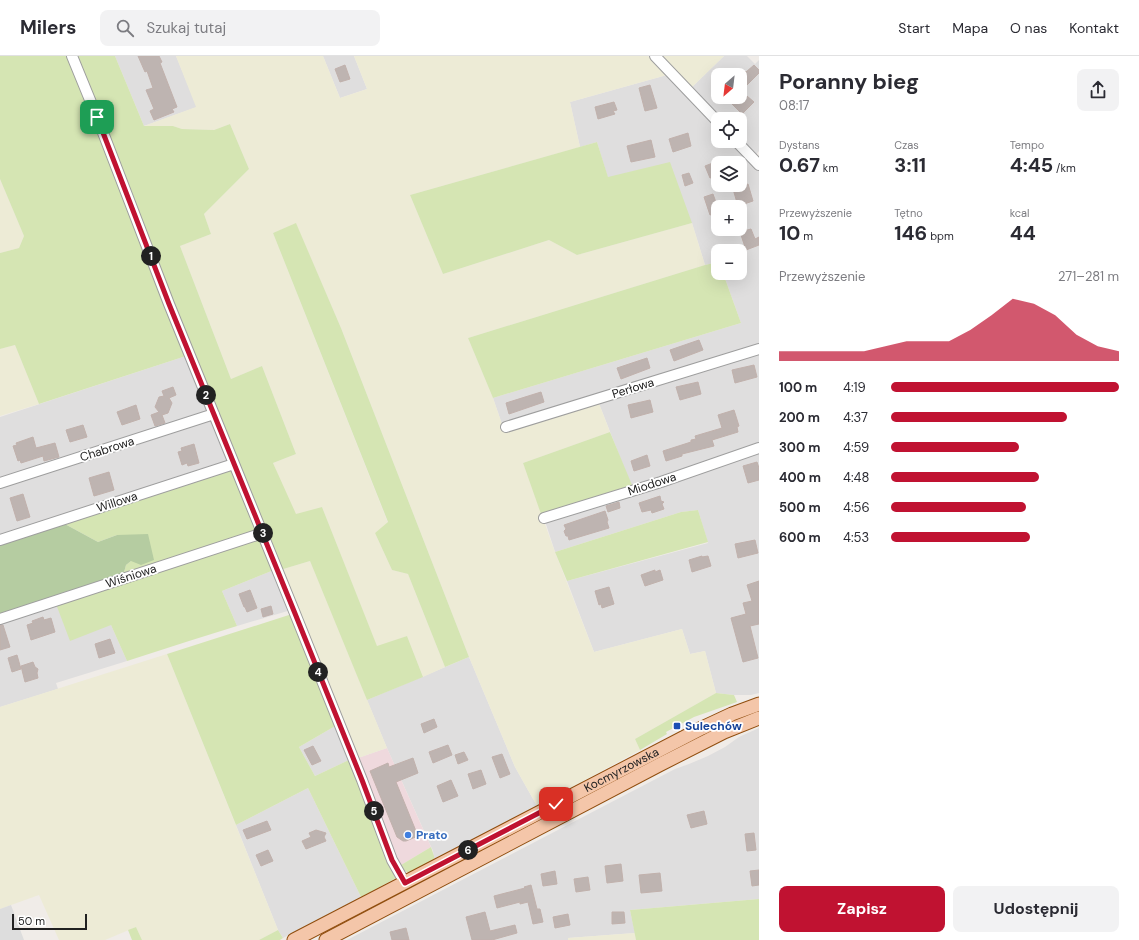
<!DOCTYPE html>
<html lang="pl">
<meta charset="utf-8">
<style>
body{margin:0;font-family:"DM Sans",sans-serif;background:#f2f2f3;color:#2b2b33;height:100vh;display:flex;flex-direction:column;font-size:15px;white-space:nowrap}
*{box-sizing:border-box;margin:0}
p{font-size:13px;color:#7c7c81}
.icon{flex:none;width:22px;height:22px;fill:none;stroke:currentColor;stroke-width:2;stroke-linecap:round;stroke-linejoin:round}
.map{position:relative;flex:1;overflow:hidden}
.details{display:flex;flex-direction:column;background:#fff;width:380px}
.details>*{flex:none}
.needle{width:26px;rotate:208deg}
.fabs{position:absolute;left:711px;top:12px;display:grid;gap:8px}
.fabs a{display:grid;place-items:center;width:36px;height:36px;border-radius:8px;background:#fff;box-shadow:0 4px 16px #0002;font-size:20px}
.scale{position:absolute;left:12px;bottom:10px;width:75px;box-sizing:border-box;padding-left:4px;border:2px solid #212121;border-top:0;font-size:11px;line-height:14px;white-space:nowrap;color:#212121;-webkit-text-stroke:3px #fff;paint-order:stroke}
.pin{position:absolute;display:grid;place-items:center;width:34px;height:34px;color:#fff;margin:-17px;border-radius:8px;box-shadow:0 2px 6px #0006}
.km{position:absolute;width:20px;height:20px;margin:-10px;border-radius:50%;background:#222;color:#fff;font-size:11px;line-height:20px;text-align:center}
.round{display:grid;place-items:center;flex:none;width:42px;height:42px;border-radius:8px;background:#f2f2f3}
.head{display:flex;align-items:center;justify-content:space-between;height:68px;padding:0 20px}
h1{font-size:22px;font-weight:700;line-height:30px}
.stats{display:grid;grid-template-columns:repeat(3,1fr);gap:6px;height:68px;padding:4px 20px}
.stats div{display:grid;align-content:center}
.stats b{font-size:20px;font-weight:700}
.stats small{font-size:11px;font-weight:400}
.stats p{font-size:11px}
.chart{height:112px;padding:8px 20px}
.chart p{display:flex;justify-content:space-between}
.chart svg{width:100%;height:72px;margin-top:4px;fill:#c01231;opacity:.7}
.cta{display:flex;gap:8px;margin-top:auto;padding:8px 20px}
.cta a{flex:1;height:46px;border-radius:8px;background:#c01231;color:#fff;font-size:16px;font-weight:700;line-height:46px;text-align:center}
.cta a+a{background:#f2f2f3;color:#2b2b33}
ul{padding:0 20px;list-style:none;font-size:13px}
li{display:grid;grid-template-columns:64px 48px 1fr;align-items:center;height:30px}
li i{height:10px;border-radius:5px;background:#c01231}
header{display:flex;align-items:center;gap:24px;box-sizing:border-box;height:56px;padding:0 20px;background:#fff;border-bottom:1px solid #e1e1e2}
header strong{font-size:19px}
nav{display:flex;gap:22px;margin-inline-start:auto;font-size:14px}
.search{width:280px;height:36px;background:#f2f2f3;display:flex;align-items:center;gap:10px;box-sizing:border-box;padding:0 14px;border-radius:8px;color:#7c7c81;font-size:15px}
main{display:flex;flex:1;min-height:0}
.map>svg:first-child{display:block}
</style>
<header>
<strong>Milers</strong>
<div class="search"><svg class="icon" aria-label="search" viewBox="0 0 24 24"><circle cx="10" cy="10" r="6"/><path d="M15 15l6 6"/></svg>Szukaj tutaj</div>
<nav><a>Start</a><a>Mapa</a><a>O nas</a><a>Kontakt</a></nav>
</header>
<main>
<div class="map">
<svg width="759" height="884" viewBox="0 0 759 884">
<rect width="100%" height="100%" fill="#f0ece8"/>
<!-- residential -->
<path fill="#dfdede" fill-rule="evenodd" d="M 115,0 L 176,0 L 197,51 L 144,70 Z
M 323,0 L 354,0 L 367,33 L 340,42 Z
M 724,0 L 747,0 L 755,8 L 759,4 L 759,95 L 755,100 L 740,84 L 740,63 L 719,63 L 690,33 ZM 718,19 L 740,19 L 740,41 L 718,41 Z
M 667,19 L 718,73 L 718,85 L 730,85 L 759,115 L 759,637 L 751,639 L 734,639 L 716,637 L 705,595 L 690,598 L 682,573 L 594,596 L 567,525 L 708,487 L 698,454 L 681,456 L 555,496 L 544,462 L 631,429 L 598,345 L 504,374 L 493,342 L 741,267 L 723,217 L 740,217 L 740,195 L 718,195 L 718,206 L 705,209 L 692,167 L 608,122 L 597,86 L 580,91 L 570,46 ZM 718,107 L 740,107 L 740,129 L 718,129 ZM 718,151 L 740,151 L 740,173 L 718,173 Z
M 186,300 L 209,357 L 0,425 L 0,361 Z
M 213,361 L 230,406 L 0,480 L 0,430 Z
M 274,514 L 291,554 L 237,570 L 222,535 Z
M 56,547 L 111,569 L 127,605 L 56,627 L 58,633 L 0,651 L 0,565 Z
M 469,601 L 515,711 L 537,750 L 434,804 L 434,803 L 433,795 L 387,692 L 367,644 Z
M 337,669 L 351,703 L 315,720 L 299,691 Z
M 759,672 L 759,843 L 630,854 L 635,877 L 568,882 L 568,884 L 347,884 L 675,713 L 689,708 L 708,700 L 725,691 L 739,681 Z
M 308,732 L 361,841 L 283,882 L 278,874 L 236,769 Z"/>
<!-- commercial -->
<path fill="#efd9dd" d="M 387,692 L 431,791 L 401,809 L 391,793 L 355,703 Z"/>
<!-- farmland -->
<path fill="#edebd6" d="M 176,0 L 323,0 L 340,42 L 367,33 L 354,0 L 648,0 L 667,19 L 570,46 L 580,91 L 410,139 L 443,218 L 549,184 L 577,199 L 692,167 L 705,209 L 468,282 L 493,342 L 504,374 L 598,345 L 610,376 L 523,407 L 555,496 L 594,596 L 682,573 L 690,598 L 705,595 L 716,637 L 635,683 L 640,694 L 537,750 L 515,711 L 469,601 L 341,272 L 296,168 L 273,177 L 388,467 L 375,477 L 392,514 L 408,518 L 445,611 L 423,621 L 407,580 L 377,591 L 322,451 L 294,459 L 273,407 L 296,398 L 262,310 L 231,323 L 180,190 L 211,178 L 204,158 L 249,113 L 230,68 L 214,74 L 182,73 L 173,70 L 144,70 L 196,51 Z
M 659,0 L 724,0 L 690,33 Z
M 0,123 L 24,180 L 19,192 L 0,197 Z
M 15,289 L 39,348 L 0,360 L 0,293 Z
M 310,505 L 387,692 L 355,703 L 280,514 Z
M 167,598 L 278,874 L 259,884 L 142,884 L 136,871 L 105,884 L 59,884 L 39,839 L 0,853 L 0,651 Z
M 635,877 L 636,884 L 568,884 L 568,882 Z"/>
<!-- grass -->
<path fill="#d5e5b3" d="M 0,0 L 69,0 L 186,300 L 39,348 L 15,289 L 0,293 L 0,197 L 19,192 L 24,180 L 0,123 Z
M 74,0 L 115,0 L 144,70 L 173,70 L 182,73 L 214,74 L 230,68 L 249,113 L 204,158 L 211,178 L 180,190 L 231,323 L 262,310 L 296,398 L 273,407 L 296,458 L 322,451 L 377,590 L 407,580 L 423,621 L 367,644 L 310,505 L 280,514 Z
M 597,86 L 608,121 L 670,106 L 692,167 L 577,199 L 549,184 L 443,218 L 410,139 Z
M 296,167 L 341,272 L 469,601 L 445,611 L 408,518 L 392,514 L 375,477 L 388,466 L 273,177 Z
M 718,206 L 718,217 L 723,217 L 741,267 L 493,342 L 468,282 L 705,209 Z
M 610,376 L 632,429 L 541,458 L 523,407 Z
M 233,410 L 260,475 L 123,520 L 126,509 L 131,505 L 117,479 L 98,486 L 63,467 Z
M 698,454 L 708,486 L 567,525 L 555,496 L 681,456 Z
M 261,481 L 274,514 L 222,535 L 237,570 L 189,585 L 127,605 L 111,569 L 70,585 L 56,548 Z
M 292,558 L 337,669 L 299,691 L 315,720 L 351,703 L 398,821 L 361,841 L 308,732 L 236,769 L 167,598 Z
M 716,637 L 734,639 L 737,646 L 694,661 L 666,676 L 667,678 L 640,694 L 635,683 Z
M 431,791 L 434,800 L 434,804 L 410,816 C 405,817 403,813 401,809 Z
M 759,843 L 759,884 L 636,884 L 630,854 Z
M 136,871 L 142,884 L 132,884 L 128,874 Z
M 278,874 L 283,882 L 280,884 L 259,884 Z"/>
<!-- forest -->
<path fill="#b5cca1" d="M 63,467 L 98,486 L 117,479 L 148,478 L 154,504 L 141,509 L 131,505 L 126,509 L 123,520 L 0,560 L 0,486 Z"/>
<!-- parking -->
<path fill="#ddd" d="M 11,849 L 24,884 L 0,884 L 0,853 Z"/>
<!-- building -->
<path fill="#beb4b1" stroke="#c1b1ac" d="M 138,0 L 159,0 L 162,6 L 160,7 L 177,51 L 172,53 L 174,56 L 154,64 L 150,55 L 154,53 L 146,34 L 153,32 L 147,15 L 145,16 Z
M 345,9 L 350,23 L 340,26 L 335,13 Z
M 754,9 L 759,14 L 759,17 L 747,29 L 740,22 L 740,20 L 745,15 L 746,16 Z
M 650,29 L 657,52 L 645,55 L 639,32 Z
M 740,34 L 754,46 L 742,58 L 730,46 L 735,41 L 740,41 Z
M 614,46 L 617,54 L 613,55 L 615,58 L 598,63 L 595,51 Z
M 688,77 L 691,90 L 673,96 L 669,83 Z
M 651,84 L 655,101 L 631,106 L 627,90 Z
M 718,105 L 718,120 L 710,122 L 705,110 Z
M 689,117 L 693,127 L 685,130 L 682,119 Z
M 748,128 L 753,145 L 738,150 L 733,133 Z
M 713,138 L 718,152 L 718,156 L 710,159 L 704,141 Z
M 751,173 L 755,183 L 759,181 L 759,189 L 746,194 L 740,176 Z
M 699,284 L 703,294 L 674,305 L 670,294 Z
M 647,302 L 650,312 L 621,323 L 617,312 Z
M 754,309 L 757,321 L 735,327 L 732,314 Z
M 698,326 L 701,338 L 680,344 L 676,331 Z
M 173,331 L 176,339 L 169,342 L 172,347 L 168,357 L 162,359 L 165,367 L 155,370 L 151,359 L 159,356 L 155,351 L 159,341 L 164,340 L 162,335 Z
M 541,336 L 544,346 L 509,358 L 506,347 Z
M 650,344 L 653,356 L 631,362 L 628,349 Z
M 136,349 L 140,363 L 122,369 L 117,356 Z
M 734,354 L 739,370 L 737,371 L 738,376 L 712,384 L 714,390 L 682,398 L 682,400 L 666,405 L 663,395 L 691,386 L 691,384 L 696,383 L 695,380 L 722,372 L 718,359 Z
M 83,369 L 87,381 L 70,386 L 66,374 Z
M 33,381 L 36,392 L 55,387 L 59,401 L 44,405 L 43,400 L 21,407 L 20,404 L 18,405 L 13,390 L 17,389 L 16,387 Z
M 194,388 L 199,407 L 188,410 L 187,407 L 182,409 L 178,396 L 182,395 L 181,392 Z
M 647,399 L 650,410 L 634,415 L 631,405 Z
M 757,406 L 759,412 L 759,424 L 748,427 L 743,410 Z
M 109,416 L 114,434 L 94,440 L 89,422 Z
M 23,438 L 30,461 L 17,465 L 10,442 Z
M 660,440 L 661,445 L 664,446 L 662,448 L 664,453 L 652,457 L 651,454 L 642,456 L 639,447 Z
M 619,446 L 620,452 L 608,456 L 606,450 Z
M 605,455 L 608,464 L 607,466 L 609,472 L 569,484 L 568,480 L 566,480 L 564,475 L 566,473 L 564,469 Z
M 755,484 L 758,497 L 738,502 L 735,488 Z
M 702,500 L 702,501 L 708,500 L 711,510 L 692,516 L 689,504 Z
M 655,514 L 655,516 L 660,514 L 663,524 L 645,530 L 641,519 Z
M 759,525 L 759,568 L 750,570 L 758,602 L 743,606 L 731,562 L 746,558 L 743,547 L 752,545 L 747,529 Z
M 609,531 L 614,548 L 602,552 L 601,548 L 599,549 L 595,535 Z
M 250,534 L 257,552 L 247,556 L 245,551 L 244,551 L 239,538 Z
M 271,550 L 273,558 L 263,561 L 261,553 Z
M 43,561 L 44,564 L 51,562 L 55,576 L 31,584 L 27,569 L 33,567 L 32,565 Z
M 0,569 L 3,569 L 10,591 L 0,594 Z
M 110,583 L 115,597 L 99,602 L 95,588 Z
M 17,599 L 21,613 L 12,616 L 8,602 Z
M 33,606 L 35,611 L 38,613 L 37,617 L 38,622 L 25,626 L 21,610 Z
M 434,663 L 437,671 L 424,677 L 421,668 Z
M 448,689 L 452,699 L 433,707 L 429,696 Z
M 313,690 L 321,705 L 312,709 L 304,694 Z
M 464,696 L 468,704 L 458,708 L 455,699 Z
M 502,698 L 510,718 L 500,722 L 492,701 Z
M 413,702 L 418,717 L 396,726 L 418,780 L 406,785 L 403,785 L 397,781 L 370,715 L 388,707 L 389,711 Z
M 481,714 L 486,728 L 473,733 L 468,718 Z
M 451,724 L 458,740 L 443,746 L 437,730 Z
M 704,755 L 707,768 L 691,772 L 687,759 Z
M 267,765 L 271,774 L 247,783 L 243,774 Z
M 316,774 L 326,777 L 324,781 L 326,785 L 306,793 L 302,785 L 311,781 L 309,777 Z
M 754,777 L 756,794 L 747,795 L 745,778 Z
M 268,794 L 273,805 L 261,810 L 256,799 Z
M 621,808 L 623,825 L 607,827 L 605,810 Z
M 759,814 L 759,829 L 752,830 L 750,815 Z
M 555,815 L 557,828 L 543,830 L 541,818 Z
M 660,817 L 662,835 L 641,837 L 639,819 Z
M 588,821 L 590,834 L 576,836 L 574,823 Z
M 531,829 L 537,853 L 540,853 L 543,866 L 533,868 L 528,846 L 520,848 L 520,846 L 497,852 L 494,840 L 525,832 L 524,831 Z
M 485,856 L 490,875 L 515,869 L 517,877 L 492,884 L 472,884 L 466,861 Z
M 612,856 L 624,856 L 625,867 L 612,868 Z
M 568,858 L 570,869 L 555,872 L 553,861 Z
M 406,872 L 409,884 L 392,884 L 390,876 Z"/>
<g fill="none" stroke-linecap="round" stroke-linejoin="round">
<defs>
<path id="minor" d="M 72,0 L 97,61 L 169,248 L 294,555 L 362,724 L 392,804 L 405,827
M 655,0 L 718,66
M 736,85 L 759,109
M 506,371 L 759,293
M 0,427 L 214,358
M 544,462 L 661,426 L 759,392
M 0,484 L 234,408
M 0,563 L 263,477"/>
<g id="major">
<path id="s1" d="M 294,884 L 702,672 L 732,658 L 759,648"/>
<path d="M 326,884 L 659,709 L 724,676 L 759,662"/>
</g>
</defs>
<!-- minor casing -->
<use href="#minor" stroke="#9e9e9e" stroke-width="12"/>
<!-- major casing -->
<use href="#major" stroke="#904d0d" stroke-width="15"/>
<!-- minor -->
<use href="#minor" stroke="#fff" stroke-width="10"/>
<!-- major -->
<use href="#major" stroke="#f4c6a9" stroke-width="13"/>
</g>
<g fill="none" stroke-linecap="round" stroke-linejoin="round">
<defs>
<path id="route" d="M 97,61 L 169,248 L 294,555 L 362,724 L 392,804 L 405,827 L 556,748"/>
</defs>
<!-- route casing -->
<use href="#route" stroke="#fff" stroke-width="8"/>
<!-- route -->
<use href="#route" stroke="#c01231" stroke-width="5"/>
</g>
<!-- markers -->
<rect fill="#1a4fb4" stroke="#fff" stroke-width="1.5" x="673" y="666" width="8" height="8" rx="2"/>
<circle fill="#3f7fe0" stroke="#fff" stroke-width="1.5" cx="408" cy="779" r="4"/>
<g text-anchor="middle" stroke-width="3.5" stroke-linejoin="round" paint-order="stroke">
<!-- street labels -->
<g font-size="12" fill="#212121" stroke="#fff">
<text transform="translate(633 332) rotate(-17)" y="4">Perłowa</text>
<text transform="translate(107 393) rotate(-18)" y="4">Chabrowa</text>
<text transform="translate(652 428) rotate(-18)" y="4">Miodowa</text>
<text transform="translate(117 446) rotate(-18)" y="4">Willowa</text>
<text transform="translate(131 520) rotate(-18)" y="4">Wiśniowa</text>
<text dy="4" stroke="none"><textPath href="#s1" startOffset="369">Kocmyrzowska</textPath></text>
</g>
<!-- transit labels -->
<g font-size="12" font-weight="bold" fill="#164399" stroke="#fff" text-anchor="start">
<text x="685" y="674">Sulechów</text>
</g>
<!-- shop labels -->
<g font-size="12" font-weight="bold" fill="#366cbe" stroke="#fff" text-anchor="start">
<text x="416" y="783">Prato</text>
</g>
</g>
</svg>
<div class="fabs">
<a><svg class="needle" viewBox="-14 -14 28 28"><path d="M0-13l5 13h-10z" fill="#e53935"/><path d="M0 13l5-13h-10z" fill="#7c7c81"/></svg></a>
<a><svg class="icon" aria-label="locate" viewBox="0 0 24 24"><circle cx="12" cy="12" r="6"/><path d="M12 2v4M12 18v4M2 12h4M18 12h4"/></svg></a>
<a><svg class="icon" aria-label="layers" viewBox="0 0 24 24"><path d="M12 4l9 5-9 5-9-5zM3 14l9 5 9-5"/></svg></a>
<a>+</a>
<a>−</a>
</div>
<div class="scale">50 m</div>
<div class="pin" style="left:97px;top:61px;background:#1e9e55"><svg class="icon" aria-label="arrive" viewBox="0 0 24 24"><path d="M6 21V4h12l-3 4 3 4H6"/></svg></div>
<div class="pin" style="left:556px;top:748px;background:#d93025"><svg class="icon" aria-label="check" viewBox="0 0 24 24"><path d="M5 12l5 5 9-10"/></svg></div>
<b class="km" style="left:151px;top:200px">1</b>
<b class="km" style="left:206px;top:339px">2</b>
<b class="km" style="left:263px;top:477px">3</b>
<b class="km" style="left:318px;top:616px">4</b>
<b class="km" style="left:374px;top:755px">5</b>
<b class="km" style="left:468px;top:794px">6</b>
</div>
<section class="details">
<div class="head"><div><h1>Poranny bieg</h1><p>08:17</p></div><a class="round"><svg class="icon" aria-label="share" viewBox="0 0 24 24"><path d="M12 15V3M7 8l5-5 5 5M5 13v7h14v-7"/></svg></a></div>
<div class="stats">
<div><p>Dystans</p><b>0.67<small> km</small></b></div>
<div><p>Czas</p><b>3:11</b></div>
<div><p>Tempo</p><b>4:45<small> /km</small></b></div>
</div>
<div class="stats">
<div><p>Przewyższenie</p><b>10<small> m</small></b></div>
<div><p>Tętno</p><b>146<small> bpm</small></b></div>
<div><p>kcal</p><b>44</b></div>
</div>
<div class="chart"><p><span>Przewyższenie</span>271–281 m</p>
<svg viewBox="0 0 160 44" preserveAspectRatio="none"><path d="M0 44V38L10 38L20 38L30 38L40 38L50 35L60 32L70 32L80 32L90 25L100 16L110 6L120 9L130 16L140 28L150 35L160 38V44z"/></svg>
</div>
<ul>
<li><b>100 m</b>4:19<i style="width:100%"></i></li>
<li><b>200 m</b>4:37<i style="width:77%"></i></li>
<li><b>300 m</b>4:59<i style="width:56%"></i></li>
<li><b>400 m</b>4:48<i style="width:65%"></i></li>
<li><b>500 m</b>4:56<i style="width:59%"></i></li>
<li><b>600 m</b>4:53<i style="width:61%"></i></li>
</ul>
<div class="cta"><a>Zapisz</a><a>Udostępnij</a></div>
</section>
</main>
